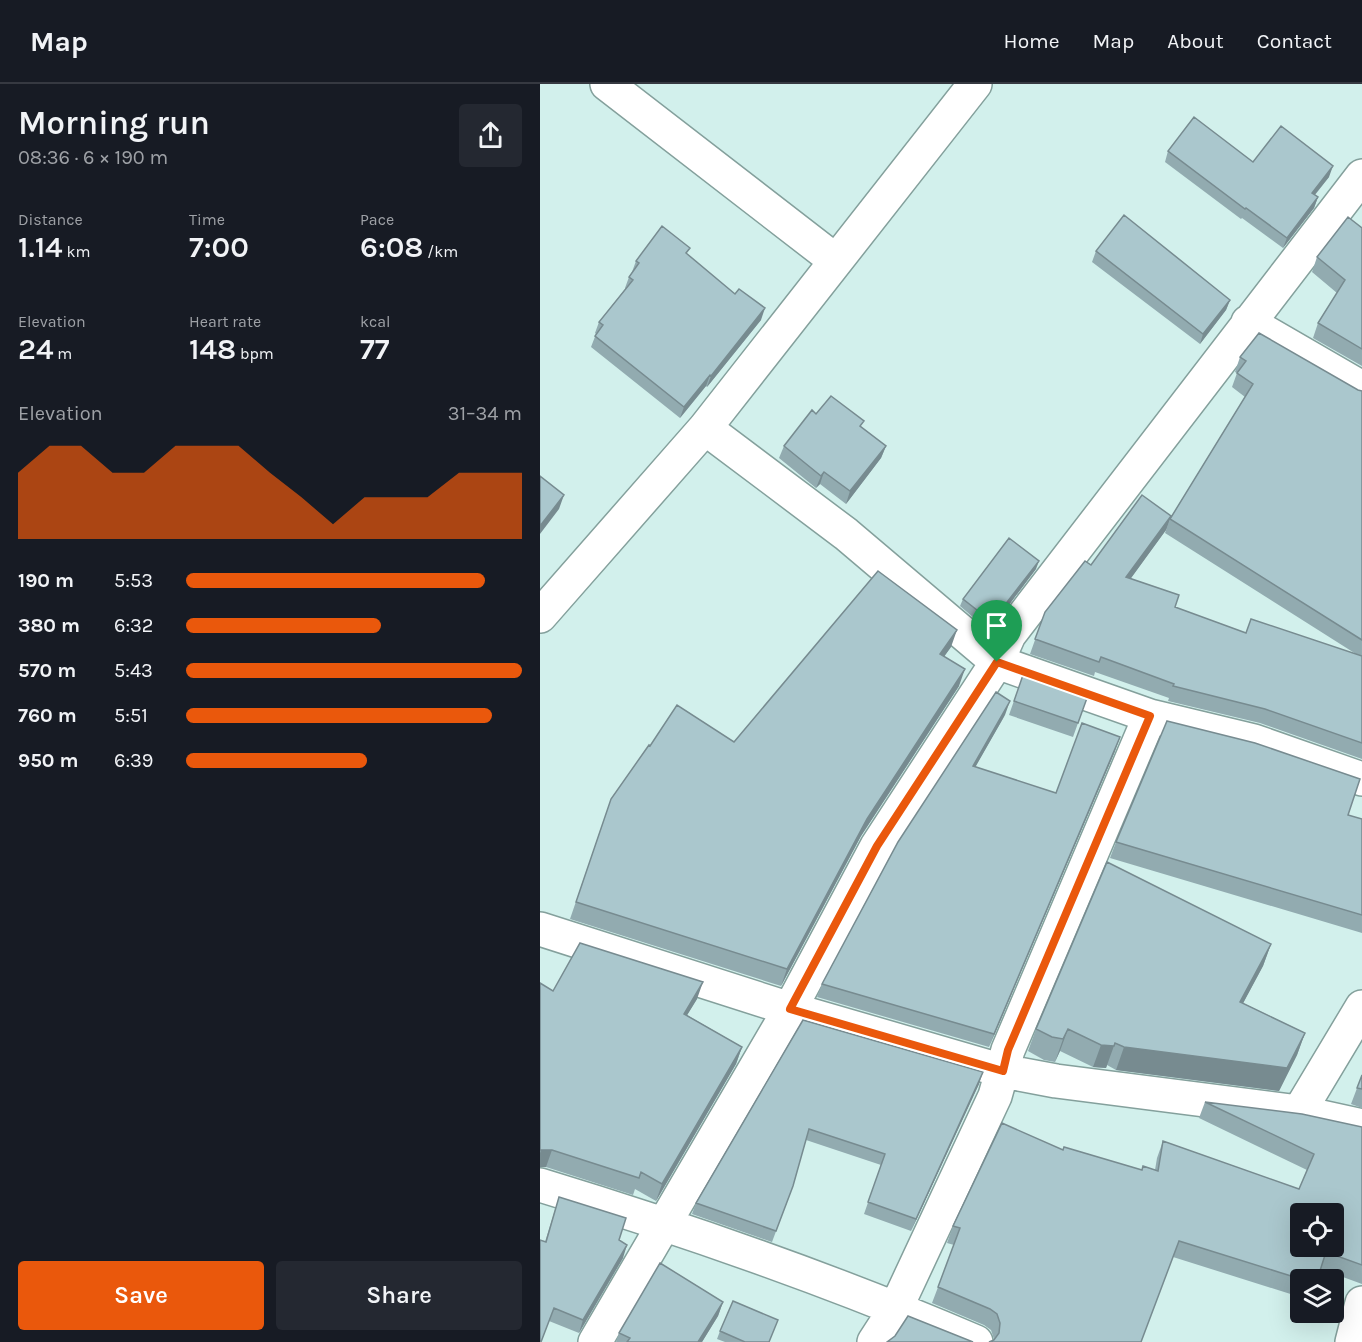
<!DOCTYPE html>
<meta charset="utf-8">
<style>
body{margin:0;font-family:Karla,sans-serif;background:#242831;color:#f1f3f6;height:100vh;display:flex;flex-direction:column;font-size:22px;white-space:nowrap}
*{box-sizing:border-box;margin:0}
p{font-size:20px;color:#9ea1a6}
.icon{flex:none;width:33px;height:33px;fill:none;stroke:currentColor;stroke-width:2;stroke-linecap:round;stroke-linejoin:round}
.map{position:relative;flex:1;overflow:hidden}
.panel{display:flex;flex-direction:column;background:#171b24;width:540px}
.panel>*{flex:none}
.tools{position:absolute;left:750px;top:1119px;display:grid;gap:12px}
.tools a{display:grid;place-items:center;width:54px;height:54px;border-radius:6px;background:#171b24;box-shadow:0 6px 24px #0002;font-size:30px}
.pin{position:absolute;display:grid;place-items:center;width:51px;height:51px;color:#fff;margin:-62px -26px;border-radius:50% 50% 50% 0;rotate:-45deg;box-shadow:0 0 6px #0007}
.pin .icon{rotate:45deg}
.round{display:grid;place-items:center;flex:none;width:63px;height:63px;border-radius:6px;background:#242831}
.summary{display:flex;align-items:center;justify-content:space-between;height:102px;padding:0 18px}
h1{font-size:33px;font-weight:600;line-height:45px}
.figures{display:grid;grid-template-columns:repeat(3,1fr);gap:9px;height:102px;padding:6px 18px}
.figures div{display:grid;align-content:center}
.figures b{font-size:30px;font-weight:600}
.figures small{font-size:16px;font-weight:400}
.figures p{font-size:16px}
.chart{height:168px;padding:12px 18px}
.chart p{display:flex;justify-content:space-between}
.chart svg{width:100%;height:108px;margin-top:6px;fill:#ea580c;opacity:.7}
.cta{display:flex;gap:12px;margin-top:auto;padding:12px 18px}
.cta a{flex:1;height:69px;border-radius:6px;background:#ea580c;color:#fff;font-size:24px;font-weight:600;line-height:69px;text-align:center}
.cta a+a{background:#242831;color:#f1f3f6}
ul{padding:0 18px;list-style:none;font-size:20px}
li{display:grid;grid-template-columns:96px 72px 1fr;align-items:center;height:45px}
li i{height:15px;border-radius:8px;background:#ea580c}
header{display:flex;align-items:center;gap:36px;box-sizing:border-box;height:84px;padding:0 30px;background:#171b24;border-bottom:2px solid #363941}
header strong{font-size:28px}
nav{display:flex;gap:33px;margin-inline-start:auto;font-size:21px}
main{display:flex;flex:1;min-height:0}
.map>svg:first-child{display:block}
</style>
<header>
<strong>Map</strong>
<nav><a>Home</a><a>Map</a><a>About</a><a>Contact</a></nav>
</header>
<main>
<section class="panel">
<div class="summary"><div><h1>Morning run</h1><p>08:36 · 6 × 190 m</p></div><a class="round"><svg class="icon" aria-label="share" viewBox="0 0 24 24"><path d="M12 15V3M7 8l5-5 5 5M5 13v7h14v-7"/></svg></a></div>
<div class="figures">
<div><p>Distance</p><b>1.14<small> km</small></b></div>
<div><p>Time</p><b>7:00</b></div>
<div><p>Pace</p><b>6:08<small> /km</small></b></div>
</div>
<div class="figures">
<div><p>Elevation</p><b>24<small> m</small></b></div>
<div><p>Heart rate</p><b>148<small> bpm</small></b></div>
<div><p>kcal</p><b>77</b></div>
</div>
<div class="chart"><p><span>Elevation</span>31–34 m</p>
<svg viewBox="0 0 160 44" preserveAspectRatio="none"><path d="M0 44V17L10 6L20 6L30 17L40 17L50 6L60 6L70 6L80 17L90 27L100 38L110 27L120 27L130 27L140 17L150 17L160 17V44z"/></svg>
</div>
<ul>
<li><b>190 m</b>5:53<i style="width:89%"></i></li>
<li><b>380 m</b>6:32<i style="width:58%"></i></li>
<li><b>570 m</b>5:43<i style="width:100%"></i></li>
<li><b>760 m</b>5:51<i style="width:91%"></i></li>
<li><b>950 m</b>6:39<i style="width:54%"></i></li>
</ul>
<div class="cta"><a>Save</a><a>Share</a></div>
</section>
<div class="map">
<svg width="822" height="1258" viewBox="0 0 822 1258">
<rect width="100%" height="100%" fill="#d2f0ec"/>
<g fill="none" stroke-linecap="round" stroke-linejoin="round">
<defs>
<path id="street" d="M 67,0 L 296,177
M 708,238 L 822,304
M 165,344 L 306,450 L 457,578 L 610,632 L 714,657 L 822,695
M 0,532 L 165,344 L 435,0
M 0,845 L 250,925 L 463,987 L 516,997 L 759,1028 L 822,1042
M 759,1028 L 822,923
M 0,1101 C 148,1146 294,1197 436,1258
M 55,1258 L 250,925 L 337,762 L 457,578 L 469,551 L 822,92
M 334,1258 L 356,1224 L 455,1012 L 468,966 L 610,632
M 812,1258 L 822,1219"/>
</defs>
<!-- street casing -->
<use href="#street" stroke="#84a09c" stroke-width="36"/>
<!-- street -->
<use href="#street" stroke="#fff" stroke-width="33"/>
</g>
<!-- wall -->
<path fill="#92abb0" d="M 628,67 L 713,78 L 789,93 L 775,111 L 778,113 L 774,124 L 743,164 L 702,134 L 701,135 L 625,78 Z
M 822,144 L 822,282 L 773,254 L 778,239 L 797,209 L 772,188 L 777,173 Z
M 556,167 L 690,216 L 686,226 L 660,260 L 552,178 Z
M 147,171 L 221,236 L 167,303 L 166,302 L 140,334 L 51,263 L 56,250 L 55,249 L 59,238 L 85,205 L 85,204 L 89,193 L 92,188 L 96,177 Z
M 700,273 L 822,307 L 822,675 L 720,639 L 628,617 L 629,614 L 555,588 L 554,592 L 490,570 L 505,528 L 551,481 L 631,432 L 626,446 L 590,495 L 635,523 L 706,549 L 816,570 L 625,449 L 630,435 L 705,313 L 692,303 L 697,289 L 695,288 Z
M 276,330 L 321,343 L 346,362 L 341,374 L 306,420 L 280,400 L 276,404 L 239,374 L 244,362 Z
M 496,485 L 462,530 L 434,534 L 420,522 L 423,515 Z
M 411,563 L 404,572 L 419,602 L 321,752 L 241,902 L 30,835 L 71,715 L 110,662 L 194,658 Z
M 483,591 L 547,614 L 533,653 L 469,631 Z
M 465,631 L 435,683 L 516,709 L 575,667 L 449,963 L 277,913 L 282,900 Z
M 808,731 L 822,735 L 822,849 L 570,774 L 576,758 Z
M 731,860 L 723,882 L 703,919 L 765,949 L 757,971 L 739,1007 L 576,986 L 567,981 L 566,984 L 553,983 L 520,967 L 515,978 L 504,976 L 488,967 L 496,945 Z
M 0,899 L 13,907 L 157,915 L 147,931 L 202,963 L 196,980 L 116,1117 L 95,1105 L 93,1111 L 6,1083 L 0,1083 Z
M 263,936 L 439,1000 L 371,1147 L 324,1130 L 341,1081 L 266,1056 L 253,1102 L 232,1158 L 152,1130 L 156,1119 Z
M 822,991 L 822,1024 L 811,1020 Z
M 665,1018 L 822,1043 L 822,1200 L 781,1185 L 777,1196 L 760,1196 L 760,1213 L 633,1173 L 454,1256 L 454,1255 L 451,1246 L 444,1241 L 392,1219 L 414,1161 L 407,1159 L 413,1142 L 523,1066 L 602,1086 L 615,1086 L 617,1074 L 623,1057 L 759,1105 L 767,1086 L 659,1034 Z
M 19,1113 L 79,1156 L 83,1174 L 39,1249 L 9,1237 L 5,1158 Z
M 183,1218 L 178,1232 L 162,1258 L 76,1258 L 79,1249 Z
M 180,1247 L 229,1258 L 185,1258 L 177,1255 Z"/>
<!-- shaded-wall -->
<path fill="#778b90" d="M 793,82 L 789,93 L 768,119 L 772,109 Z
M 778,113 L 774,124 L 743,164 L 747,154 Z
M 690,216 L 686,226 L 660,260 L 663,250 Z
M 225,224 L 221,236 L 167,303 L 171,292 Z
M 170,291 L 166,302 L 140,334 L 144,323 Z
M 346,362 L 341,374 L 306,420 L 310,407 Z
M 284,388 L 280,400 L 276,404 L 281,392 Z
M 24,411 L 19,425 L 0,450 L 0,442 Z
M 631,432 L 626,446 L 581,508 L 586,493 Z
M 499,477 L 496,485 L 462,530 L 434,534 L 437,526 Z
M 417,546 L 411,563 L 394,587 L 400,570 Z
M 425,585 L 419,602 L 321,752 L 241,902 L 247,885 L 327,735 Z
M 470,617 L 465,631 L 428,696 L 433,682 Z
M 580,653 L 575,667 L 449,963 L 454,950 Z
M 731,860 L 723,882 L 692,940 L 700,918 Z
M 163,898 L 157,915 L 138,946 L 144,930 Z
M 528,945 L 520,967 L 515,978 L 523,955 Z
M 765,949 L 757,971 L 739,1007 L 576,986 L 584,963 Z
M 575,959 L 566,984 L 553,983 L 561,961 Z
M 202,963 L 196,980 L 116,1117 L 122,1100 Z
M 443,988 L 439,1000 L 371,1147 L 376,1135 Z
M 1,1066 L 12,1066 L 6,1083 L 0,1083 L 0,1069 Z
M 87,1161 L 83,1174 L 39,1249 L 43,1236 Z
M 183,1218 L 178,1232 L 162,1258 L 158,1258 Z"/>
<!-- building -->
<path fill="#aac7cd" stroke="#778b90" stroke-width="1.5" fill-rule="evenodd" d="M 654,33 L 713,78 L 741,42 L 793,82 L 772,109 L 778,113 L 747,154 L 706,124 L 705,125 L 628,67 Z
M 584,131 L 690,216 L 663,250 L 556,167 Z
M 808,133 L 822,144 L 822,265 L 778,239 L 805,196 L 777,173 Z
M 122,142 L 150,164 L 146,169 L 195,210 L 199,205 L 225,224 L 171,292 L 170,291 L 144,323 L 55,252 L 63,241 L 59,238 L 93,196 L 89,193 L 99,179 L 96,177 Z
M 719,249 L 818,306 L 822,307 L 822,556 L 630,435 L 713,300 L 697,289 L 706,277 L 700,273 Z
M 291,312 L 324,337 L 320,342 L 346,362 L 310,407 L 284,388 L 281,392 L 244,362 L 272,326 L 276,330 Z
M 0,392 L 24,411 L 0,442 Z
M 602,411 L 631,432 L 586,493 L 639,511 L 635,523 L 706,549 L 711,535 L 822,572 L 822,659 L 725,625 L 633,602 L 634,600 L 561,573 L 559,578 L 495,555 L 505,528 L 545,477 L 551,481 Z
M 469,454 L 499,477 L 464,522 L 437,526 L 423,515 Z
M 338,487 L 417,546 L 400,570 L 425,585 L 327,735 L 247,885 L 36,818 L 71,715 L 109,661 L 110,662 L 137,621 L 194,658 Z
M 483,591 L 547,614 L 538,639 L 474,617 Z
M 456,608 L 470,617 L 433,682 L 516,709 L 542,639 L 580,653 L 454,950 L 282,900 L 358,758 Z
M 627,637 L 715,659 L 820,695 L 808,731 L 822,735 L 822,831 L 576,758 Z
M 567,778 L 731,860 L 700,918 L 765,949 L 747,984 L 584,963 L 575,959 L 574,962 L 561,961 L 528,945 L 523,955 L 512,953 L 496,945 Z
M 40,859 L 163,898 L 144,930 L 202,963 L 122,1100 L 101,1088 L 99,1094 L 12,1066 L 0,1066 L 0,899 L 13,907 Z
M 263,936 L 443,988 L 376,1135 L 328,1118 L 345,1070 L 269,1045 L 253,1102 L 236,1147 L 156,1119 Z
M 822,991 L 822,1005 L 817,1004 Z
M 665,1018 L 762,1030 L 822,1043 L 822,1181 L 786,1168 L 777,1196 L 764,1196 L 639,1157 L 601,1258 L 449,1258 L 454,1256 L 459,1249 L 460,1239 L 457,1230 L 450,1225 L 398,1203 L 420,1144 L 413,1142 L 462,1039 L 523,1066 L 524,1063 L 602,1086 L 603,1082 L 618,1087 L 623,1057 L 759,1105 L 774,1070 ZM 760,1130 L 794,1130 L 794,1162 L 760,1162 Z
M 19,1113 L 86,1134 L 79,1156 L 87,1161 L 43,1236 L 14,1224 L 1,1258 L 0,1258 L 0,1156 L 6,1158 Z
M 120,1179 L 183,1218 L 158,1258 L 87,1258 L 90,1254 L 79,1249 Z
M 193,1217 L 238,1236 L 229,1258 L 205,1258 L 180,1247 Z
M 368,1232 L 433,1258 L 347,1258 L 355,1252 Z"/>
<g fill="none" stroke-linecap="round" stroke-linejoin="round">
<defs>
<path id="route" d="M 457,578 L 610,632 L 468,966 L 463,987 L 250,925 L 337,762 Z"/>
</defs>
<!-- route casing -->
<use href="#route" stroke="#fff" stroke-width="12"/>
<!-- route -->
<use href="#route" stroke="#ea580c" stroke-width="8"/>
</g>
</svg>
<div class="tools">
<a><svg class="icon" aria-label="locate" viewBox="0 0 24 24"><circle cx="12" cy="12" r="6"/><path d="M12 2v4M12 18v4M2 12h4M18 12h4"/></svg></a>
<a><svg class="icon" aria-label="layers" viewBox="0 0 24 24"><path d="M12 4l9 5-9 5-9-5zM3 14l9 5 9-5"/></svg></a>
</div>
<div class="pin" style="left:457px;top:578px;background:#1e9e55"><svg class="icon" aria-label="arrive" viewBox="0 0 24 24"><path d="M6 21V4h12l-3 4 3 4H6"/></svg></div>
</div>
</main>
